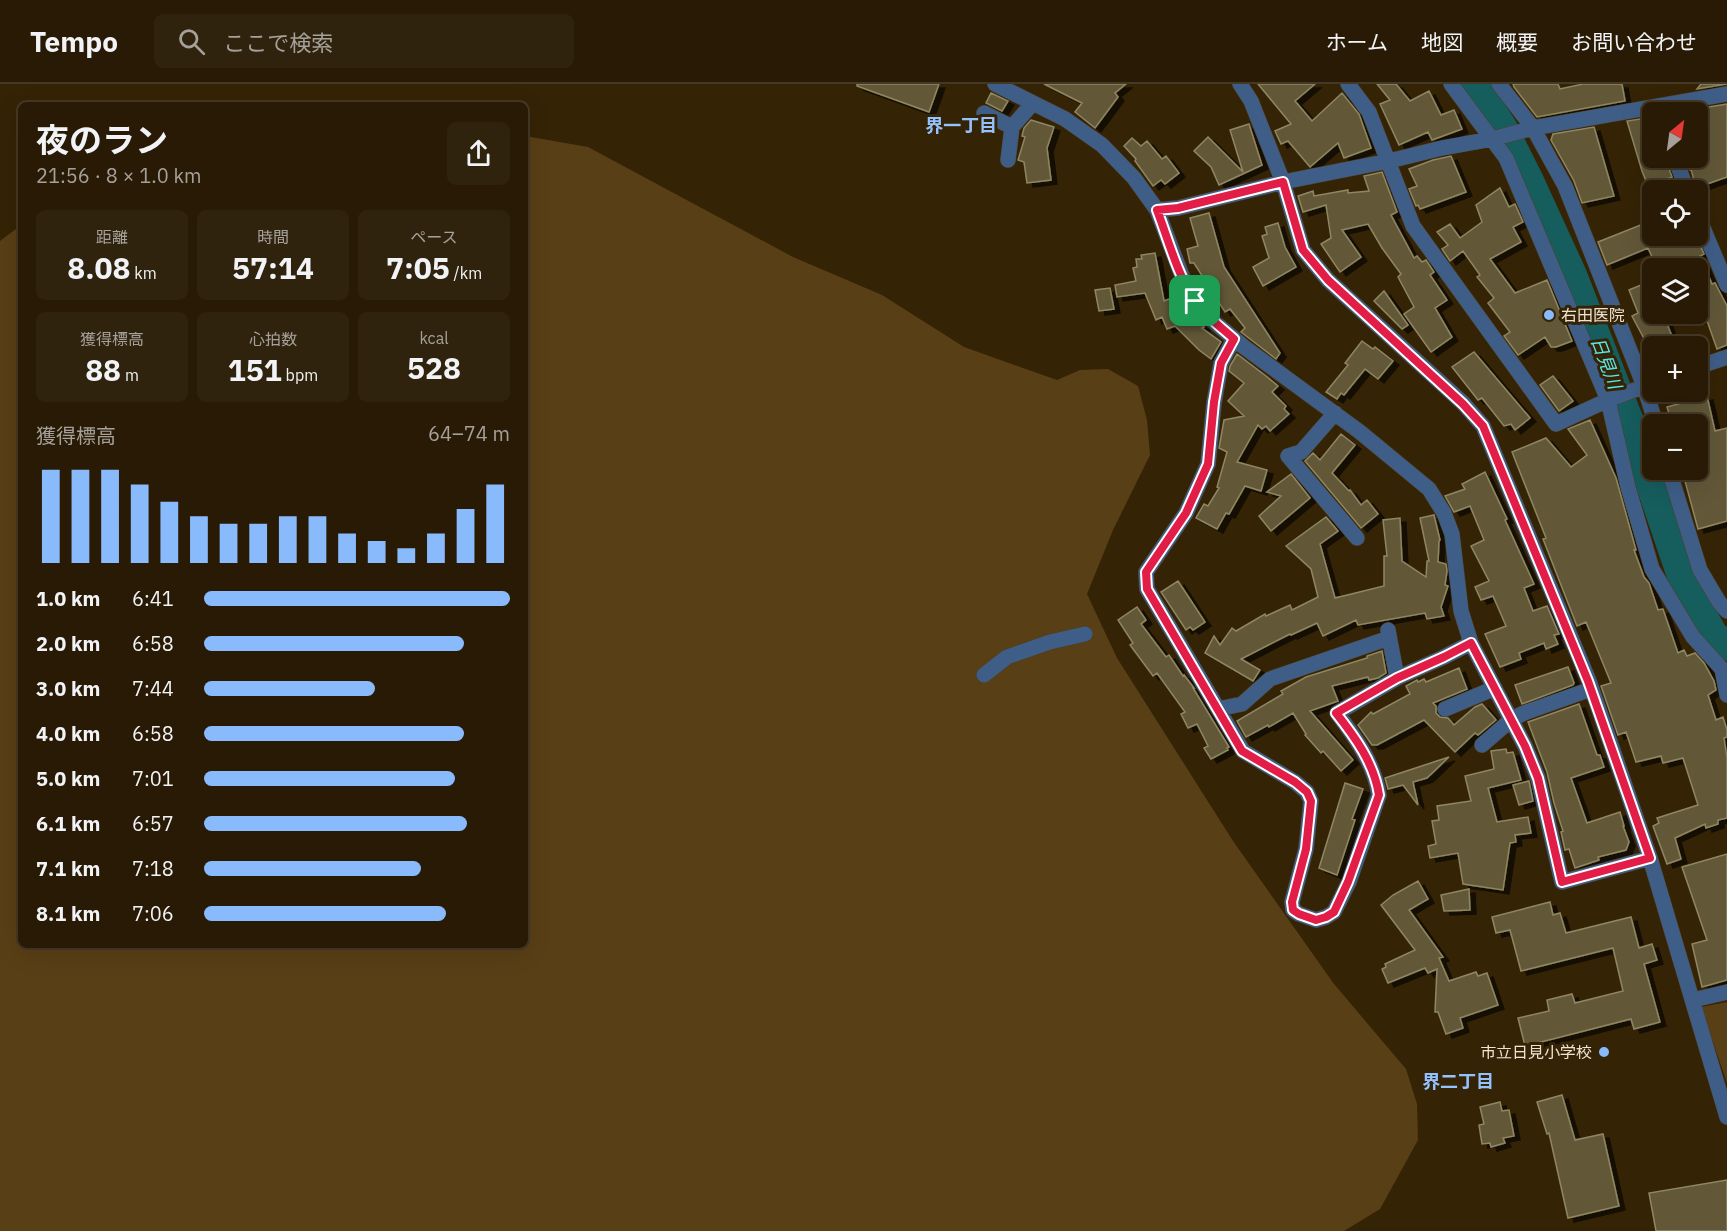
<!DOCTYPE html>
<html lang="ja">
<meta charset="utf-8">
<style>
body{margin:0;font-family:"IBM Plex Sans","Noto Sans JP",sans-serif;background:#30230e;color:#f1f3f6;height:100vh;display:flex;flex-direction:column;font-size:22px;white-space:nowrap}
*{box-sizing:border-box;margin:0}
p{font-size:20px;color:#a5a19a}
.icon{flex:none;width:33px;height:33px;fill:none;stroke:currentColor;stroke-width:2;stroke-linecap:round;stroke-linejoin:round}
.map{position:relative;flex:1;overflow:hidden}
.drawer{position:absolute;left:18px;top:18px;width:510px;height:846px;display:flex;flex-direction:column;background:#281a04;border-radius:9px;box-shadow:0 6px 24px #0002,0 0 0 2px #443826}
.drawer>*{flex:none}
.needle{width:39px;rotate:29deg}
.buttons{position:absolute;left:1642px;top:18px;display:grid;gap:12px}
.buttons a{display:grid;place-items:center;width:66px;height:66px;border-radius:9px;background:#281a04;box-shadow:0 6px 24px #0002,0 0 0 2px #443826;font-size:30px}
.pin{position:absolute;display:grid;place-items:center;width:51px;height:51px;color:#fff;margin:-26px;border-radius:12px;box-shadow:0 3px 9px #0006}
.round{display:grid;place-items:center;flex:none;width:63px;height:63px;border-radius:9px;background:#30230e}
.summary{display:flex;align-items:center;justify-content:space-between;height:102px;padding:0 18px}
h1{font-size:33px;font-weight:700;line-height:45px}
.figures{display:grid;grid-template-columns:repeat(3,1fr);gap:9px;height:102px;padding:6px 18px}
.figures div{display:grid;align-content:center;border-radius:9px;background:#30230e;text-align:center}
.figures b{font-size:30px;font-weight:700}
.figures small{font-size:16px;font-weight:400}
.figures p{font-size:16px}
.chart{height:168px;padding:12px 18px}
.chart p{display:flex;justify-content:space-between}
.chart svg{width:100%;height:108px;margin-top:6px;stroke:#89bafc;stroke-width:6}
ul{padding:0 18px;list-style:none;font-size:20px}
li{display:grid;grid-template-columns:96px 72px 1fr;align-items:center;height:45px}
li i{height:15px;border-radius:8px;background:#89bafc}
header{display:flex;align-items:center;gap:36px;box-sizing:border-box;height:84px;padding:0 30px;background:#281a04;border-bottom:2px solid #443826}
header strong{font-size:28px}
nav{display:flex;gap:33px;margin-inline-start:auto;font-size:21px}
.search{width:420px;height:54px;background:#30230e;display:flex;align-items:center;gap:15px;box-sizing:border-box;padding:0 21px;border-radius:9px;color:#a5a19a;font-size:22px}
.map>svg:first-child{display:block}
</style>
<header>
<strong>Tempo</strong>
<div class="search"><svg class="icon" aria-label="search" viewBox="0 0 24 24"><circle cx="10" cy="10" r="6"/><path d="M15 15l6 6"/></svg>ここで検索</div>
<nav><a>ホーム</a><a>地図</a><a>概要</a><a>お問い合わせ</a></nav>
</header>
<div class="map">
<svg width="1727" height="1147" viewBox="0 0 1727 1147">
<defs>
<filter id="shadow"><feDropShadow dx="6" dy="4" stdDeviation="0" flood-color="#0009"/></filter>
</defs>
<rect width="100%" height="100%" fill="#352305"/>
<!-- green -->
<path fill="#593f15" d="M 525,52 L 588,63 L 793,173 L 882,211 L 964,263 L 1057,296 L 1080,286 L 1108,285 L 1138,302 L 1147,336 L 1150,371 L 1113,446 L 1087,510 L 1117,574 L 1233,757 L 1334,900 L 1406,985 L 1417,1020 L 1418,1056 L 1380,1125 L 1344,1147 L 0,1147 L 0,157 L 16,145 L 21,143 L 21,861 L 525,861 Z
M 1727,918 L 1727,999 L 1701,923 Z"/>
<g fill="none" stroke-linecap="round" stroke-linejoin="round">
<!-- river -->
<path stroke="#165d5e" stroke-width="30" d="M 1474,0 L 1503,45 L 1529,97 L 1572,191 L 1633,348 L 1683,495 L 1713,551 L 1727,562"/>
</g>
<!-- building -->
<path fill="#625937" stroke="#8f8662" stroke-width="1.5" filter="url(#shadow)" d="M 857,0 L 939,0 L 929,28 L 857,2 Z
M 1044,0 L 1126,0 L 1115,9 L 1118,13 L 1095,44 L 1075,28 L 1082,19 Z
M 1258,0 L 1315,0 L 1295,17 L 1312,37 L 1342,9 L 1359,30 L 1371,64 L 1344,74 L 1338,59 L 1310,83 L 1288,57 L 1281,60 L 1275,47 L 1291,40 Z
M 1377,0 L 1396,0 L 1410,17 L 1429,7 L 1441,31 L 1454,26 L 1462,45 L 1432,56 L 1428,48 L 1399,61 L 1380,20 L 1390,16 Z
M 1513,0 L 1558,0 L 1560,5 L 1583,0 L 1622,0 L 1625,17 L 1537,33 L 1514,3 Z
M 1701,0 L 1727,0 L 1697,5 Z
M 991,9 L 1008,17 L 1002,27 L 986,19 Z
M 1727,20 L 1727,93 L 1696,104 L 1691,85 L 1690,86 L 1685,74 L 1698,74 L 1698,28 L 1678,28 Z
M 1653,33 L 1653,74 L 1665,74 L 1672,93 L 1648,102 L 1642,87 L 1627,37 Z
M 1031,36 L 1054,43 L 1047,64 L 1051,96 L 1027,99 L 1024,78 L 1018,76 L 1025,53 L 1022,52 L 1024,44 Z
M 1249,40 L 1262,81 L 1219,101 L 1211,83 L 1194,67 L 1208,53 L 1243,88 L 1230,46 Z
M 1594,43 L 1614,112 L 1582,119 L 1574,97 L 1551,56 L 1553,50 Z
M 1132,54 L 1141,62 L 1147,57 L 1162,75 L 1166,72 L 1179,89 L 1165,100 L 1161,96 L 1153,102 L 1135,77 L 1136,75 L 1124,62 Z
M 1451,72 L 1466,108 L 1420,125 L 1418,121 L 1416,122 L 1409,105 L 1417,102 L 1409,85 L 1433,76 Z
M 1382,88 L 1397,128 L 1391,131 L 1414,174 L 1417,172 L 1422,178 L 1426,176 L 1434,188 L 1430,191 L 1447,216 L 1435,224 L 1452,253 L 1431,268 L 1404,230 L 1414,223 L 1398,193 L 1401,190 L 1382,164 L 1368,140 L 1342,146 L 1361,173 L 1340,188 L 1321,160 L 1331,154 L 1326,121 L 1303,128 L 1298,112 L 1313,107 L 1314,112 L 1348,106 L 1348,109 L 1369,107 L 1364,92 Z
M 1500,104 L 1509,123 L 1515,120 L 1523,138 L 1513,143 L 1521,158 L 1490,175 L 1515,209 L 1547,196 L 1572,257 L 1556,263 L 1551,263 L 1545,253 L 1518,271 L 1504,252 L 1510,248 L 1488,219 L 1494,214 L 1477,193 L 1480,191 L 1463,167 L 1450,177 L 1442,165 L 1448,161 L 1437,148 L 1450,140 L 1460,154 L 1482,138 L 1476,121 Z
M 1209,129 L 1224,183 L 1280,269 L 1276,275 L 1241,248 L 1245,244 L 1230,225 L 1225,228 L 1194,179 L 1190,179 L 1187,165 L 1198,162 L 1190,134 Z
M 1653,136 L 1653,152 L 1696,152 L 1704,170 L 1700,172 L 1712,200 L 1715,199 L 1727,222 L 1727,261 L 1717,265 L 1706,234 L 1698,236 L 1698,184 L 1657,184 L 1648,164 L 1607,181 L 1598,158 Z
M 1278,139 L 1285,163 L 1296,183 L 1263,202 L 1253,183 L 1269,174 L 1262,152 L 1267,150 L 1265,143 Z
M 1155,169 L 1164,217 L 1177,212 L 1182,225 L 1204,243 L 1202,244 L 1221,258 L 1211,275 L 1199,266 L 1175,242 L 1167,245 L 1162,233 L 1156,236 L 1145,209 L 1117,213 L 1115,201 L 1136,197 L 1133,184 L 1137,183 L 1136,175 L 1142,175 L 1141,171 Z
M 1653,196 L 1653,230 L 1663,230 L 1676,262 L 1648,262 L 1632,232 L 1638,229 L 1629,206 Z
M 1110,204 L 1114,225 L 1099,227 L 1095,206 Z
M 1384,207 L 1408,241 L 1402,245 L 1374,217 Z
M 1362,257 L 1373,265 L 1375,263 L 1393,277 L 1378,295 L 1365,285 L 1344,311 L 1341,309 L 1337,315 L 1326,308 L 1348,281 L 1345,279 Z
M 1474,268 L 1530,334 L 1515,346 L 1511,340 L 1504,342 L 1482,314 L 1478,316 L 1452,283 Z
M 1237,270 L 1266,292 L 1278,302 L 1272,308 L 1286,322 L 1284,325 L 1289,330 L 1270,347 L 1266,342 L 1262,345 L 1258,341 L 1237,378 L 1267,386 L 1261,407 L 1245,402 L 1229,430 L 1226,429 L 1217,445 L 1196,434 L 1204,420 L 1208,422 L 1219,404 L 1217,403 L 1227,368 L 1219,364 L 1224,336 L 1244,332 L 1228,317 L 1244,299 L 1229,287 L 1230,282 Z
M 1553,292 L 1573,317 L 1559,327 L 1540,301 Z
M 1707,312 L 1715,347 L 1727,344 L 1727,437 L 1698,445 L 1682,386 L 1698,386 L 1698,340 L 1672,340 L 1667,323 Z
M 1590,336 L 1616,394 L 1636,466 L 1634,466 L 1644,493 L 1649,499 L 1658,526 L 1663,525 L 1678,569 L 1684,566 L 1687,572 L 1695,569 L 1704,579 L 1714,597 L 1716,606 L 1708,611 L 1716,636 L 1723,633 L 1727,646 L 1727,653 L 1724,654 L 1727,674 L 1727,734 L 1718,736 L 1718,740 L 1706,744 L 1705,740 L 1675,754 L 1681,775 L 1667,780 L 1653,742 L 1659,739 L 1657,734 L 1698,721 L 1683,674 L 1663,679 L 1661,672 L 1636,678 L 1626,648 L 1618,651 L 1601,602 L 1611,599 L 1586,538 L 1577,542 L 1543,455 L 1546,454 L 1512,368 L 1546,354 L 1571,383 L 1587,371 L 1568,345 Z
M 1341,350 L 1355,361 L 1332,389 L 1349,407 L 1350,406 L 1361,421 L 1367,416 L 1378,430 L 1361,444 L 1305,377 L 1313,369 L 1320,376 Z
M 1485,388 L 1507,435 L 1505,436 L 1534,500 L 1524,504 L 1533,527 L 1547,522 L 1559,550 L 1554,551 L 1558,560 L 1546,565 L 1544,559 L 1519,569 L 1521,575 L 1500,583 L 1485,550 L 1506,542 L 1493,512 L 1481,516 L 1475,503 L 1489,497 L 1471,462 L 1484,456 L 1470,422 L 1454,428 L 1445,412 L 1465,405 L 1462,400 Z
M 1291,390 L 1310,414 L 1271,447 L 1259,432 L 1281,412 L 1267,408 Z
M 1434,431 L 1440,456 L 1439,457 L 1438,478 L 1446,480 L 1447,487 L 1445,501 L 1448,502 L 1441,523 L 1444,532 L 1427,535 L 1425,529 L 1358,541 L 1356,536 L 1323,552 L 1317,539 L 1291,551 L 1290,550 L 1241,575 L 1260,586 L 1253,597 L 1205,569 L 1214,552 L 1220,561 L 1232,544 L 1236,547 L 1265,530 L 1266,532 L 1290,521 L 1292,526 L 1318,513 L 1311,485 L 1286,462 L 1326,433 L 1338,447 L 1320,460 L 1335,514 L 1384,502 L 1384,472 L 1387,472 L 1383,436 L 1400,434 L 1402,477 L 1426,493 L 1427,477 L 1429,477 L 1420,434 Z
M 1178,497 L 1205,538 L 1193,546 L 1190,543 L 1186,546 L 1161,508 Z
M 1137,523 L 1146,536 L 1141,540 L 1166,573 L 1169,571 L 1183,592 L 1184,591 L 1194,604 L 1193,604 L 1229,663 L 1227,664 L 1228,666 L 1211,675 L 1204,664 L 1208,662 L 1197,640 L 1188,644 L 1181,630 L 1185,628 L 1157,589 L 1153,592 L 1130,561 L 1133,559 L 1118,536 Z
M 1382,567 L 1386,589 L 1378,594 L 1369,596 L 1368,593 L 1332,602 L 1338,617 L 1310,627 L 1353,676 L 1341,687 L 1323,667 L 1321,669 L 1305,651 L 1306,650 L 1293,629 L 1269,643 L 1268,641 L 1246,653 L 1237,637 L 1283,610 L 1281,607 L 1306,593 L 1367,574 L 1367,572 Z
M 1568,583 L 1574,599 L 1573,601 L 1522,620 L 1515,601 Z
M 1459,584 L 1467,605 L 1433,619 L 1436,622 L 1436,629 L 1440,633 L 1448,634 L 1454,641 L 1475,623 L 1482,620 L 1496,636 L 1478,651 L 1475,649 L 1455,668 L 1424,636 L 1377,661 L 1372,661 L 1358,641 L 1371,628 L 1373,630 L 1410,610 L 1406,602 L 1417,596 L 1418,598 L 1424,595 L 1426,598 Z
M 1579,620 L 1597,671 L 1600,671 L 1604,683 L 1571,694 L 1587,739 L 1620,728 L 1624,742 L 1623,742 L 1629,758 L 1626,766 L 1598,773 L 1599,776 L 1575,784 L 1569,765 L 1565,766 L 1561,748 L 1563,747 L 1554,719 L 1547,688 L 1528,638 Z
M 1506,665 L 1507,669 L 1513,668 L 1521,696 L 1488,704 L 1497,738 L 1528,733 L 1531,749 L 1515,751 L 1516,758 L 1510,759 L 1503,806 L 1463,800 L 1458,769 L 1430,774 L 1428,762 L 1436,760 L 1432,737 L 1439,736 L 1437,722 L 1471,717 L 1465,692 L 1494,685 L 1491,667 Z
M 1449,673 L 1427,694 L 1413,698 L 1418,721 L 1403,701 L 1388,705 L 1385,694 Z
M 1529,697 L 1533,717 L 1519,721 L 1513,701 Z
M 1345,699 L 1363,705 L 1352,735 L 1355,736 L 1337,791 L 1319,784 Z
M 1727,770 L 1727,896 L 1702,903 L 1692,860 L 1707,856 L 1682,783 Z
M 1418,797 L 1428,815 L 1409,826 L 1443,873 L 1439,874 L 1449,897 L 1476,888 L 1478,892 L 1487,889 L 1498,921 L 1460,934 L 1463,944 L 1446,950 L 1438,928 L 1435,928 L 1437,885 L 1428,889 L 1425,884 L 1388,899 L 1382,885 L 1386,883 L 1385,880 L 1415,866 L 1381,821 L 1393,811 Z
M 1469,805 L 1470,826 L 1444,827 L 1441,811 Z
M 1550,818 L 1553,831 L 1560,829 L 1566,849 L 1631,833 L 1639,864 L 1652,860 L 1657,876 L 1644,880 L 1660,938 L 1634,945 L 1631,935 L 1537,959 L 1539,967 L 1527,970 L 1518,934 L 1549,927 L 1547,916 L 1572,910 L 1575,919 L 1623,907 L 1613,864 L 1521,887 L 1510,846 L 1496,849 L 1492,833 Z
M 1562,1011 L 1575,1056 L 1603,1050 L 1619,1122 L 1568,1134 L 1549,1049 L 1547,1050 L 1537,1018 Z
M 1500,1018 L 1502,1027 L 1509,1026 L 1514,1052 L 1503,1054 L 1505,1059 L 1491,1063 L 1490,1059 L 1482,1060 L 1479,1041 L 1484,1040 L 1480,1023 Z
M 1727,1096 L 1727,1147 L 1656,1147 L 1649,1109 Z"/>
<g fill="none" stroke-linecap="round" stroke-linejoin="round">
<defs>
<path id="minor" d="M 995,0 L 1065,35 L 1102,61 L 1134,94 L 1157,126 L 1182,192 L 1195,217 L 1213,237 L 1244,263 L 1360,348 L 1429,405 L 1444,429 L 1452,450 L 1461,527 L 1471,559 L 1525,662 L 1538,694 L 1562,798 L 1650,774
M 1240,0 L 1251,17 L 1283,98 L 1303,166 L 1328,196 L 1463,319 L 1483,342 L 1589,597 L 1650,774 L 1727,1033
M 1348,0 L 1369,28 L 1413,142 L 1556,340 L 1608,316 L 1653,299
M 1451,0 L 1506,74 L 1608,316 L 1628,403 L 1652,485 L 1693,553 L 1722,585 L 1727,589
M 1499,0 L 1533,44 L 1565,102 L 1644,302 L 1656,340
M 984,29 L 1012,43
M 1675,74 L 1687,106
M 1008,76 L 1012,43 L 1033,19
M 1157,126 L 1178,124 L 1283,98 L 1389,77 L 1442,64 L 1492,55 L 1533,44 L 1727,10
M 1698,132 L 1727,201
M 1234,255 L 1221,279 L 1214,319 L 1208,380 L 1186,429 L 1146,488 L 1147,505 L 1243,667 L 1295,698 L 1307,708 L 1311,717 L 1306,765 L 1292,818 L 1293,826 L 1299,830 L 1316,836 L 1326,833 L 1334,828 L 1349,798 L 1379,711 C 1374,679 1355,653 1337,629 L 1397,594 L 1444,573 L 1471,559
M 1698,283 L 1727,273
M 1335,329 L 1301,368 L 1288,372 L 1357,454
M 1669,386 L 1700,486 L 1719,518 L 1727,527
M 1388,546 L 1397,594
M 1722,585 L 1727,611
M 984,591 L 1007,573 L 1050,558 L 1085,550
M 1218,625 L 1242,620 L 1270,595 L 1389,554
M 1445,625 L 1495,604
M 1482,661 L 1512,635 L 1524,629 L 1591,605
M 1693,916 L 1727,908"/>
</defs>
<!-- minor casing -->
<use href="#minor" stroke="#4f3e22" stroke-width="16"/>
<!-- minor -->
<use href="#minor" stroke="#3f5e87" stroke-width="15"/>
</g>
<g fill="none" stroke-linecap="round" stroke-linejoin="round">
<defs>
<path id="route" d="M 1283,98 L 1303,166 L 1328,196 L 1463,320 L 1483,342 L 1588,597 L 1650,774 L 1562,798 L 1538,694 L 1525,662 L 1471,559 L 1444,573 L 1397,594 L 1336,629 C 1355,653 1374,679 1379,711 L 1348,798 L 1334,828 L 1326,833 L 1316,836 L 1299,830 L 1293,826 L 1292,818 L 1306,765 L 1311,717 L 1307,708 L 1295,698 L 1242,667 L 1147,505 L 1146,488 L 1186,429 L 1208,380 L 1214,318 L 1221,279 L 1234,255 C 1221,243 1204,231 1194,216 C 1177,189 1168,155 1157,126 L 1178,124 Z"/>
</defs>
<!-- route casing -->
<use href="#route" stroke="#fff" stroke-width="12"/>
<!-- route -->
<use href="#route" stroke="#e11d48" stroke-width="8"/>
</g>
<!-- markers -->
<g fill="#89bafc" stroke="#352305" stroke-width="2">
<circle cx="1549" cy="231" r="6"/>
<circle cx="1604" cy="968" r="6"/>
</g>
<g text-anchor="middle" stroke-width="6" stroke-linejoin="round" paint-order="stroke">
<!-- poi labels -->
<g font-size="16" fill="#eee2d2" stroke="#352305" text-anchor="start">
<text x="1561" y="237">右田医院</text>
<text x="1592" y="974" text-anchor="end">市立日見小学校</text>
</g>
<!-- neighbourhood labels -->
<g font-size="18" font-weight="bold" fill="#94c2ff" stroke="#352305">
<text x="961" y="48">界一丁目</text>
<text x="1458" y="1004">界二丁目</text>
</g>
<!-- water labels -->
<g font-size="18" font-style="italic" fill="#5be6e7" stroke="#352305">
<text transform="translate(1606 279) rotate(69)" y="6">日見川</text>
</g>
</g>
</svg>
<div class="buttons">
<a><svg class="needle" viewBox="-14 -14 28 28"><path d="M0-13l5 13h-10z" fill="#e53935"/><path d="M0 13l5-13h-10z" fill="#a5a19a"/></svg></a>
<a><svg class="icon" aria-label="locate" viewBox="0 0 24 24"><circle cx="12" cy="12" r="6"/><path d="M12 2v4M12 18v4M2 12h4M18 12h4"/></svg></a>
<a><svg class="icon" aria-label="layers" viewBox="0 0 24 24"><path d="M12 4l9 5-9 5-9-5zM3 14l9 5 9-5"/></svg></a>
<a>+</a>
<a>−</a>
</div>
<div class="pin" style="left:1195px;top:217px;background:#1e9e55"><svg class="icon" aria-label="arrive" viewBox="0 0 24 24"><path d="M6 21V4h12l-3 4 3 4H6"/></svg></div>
<section class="drawer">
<div class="summary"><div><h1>夜のラン</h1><p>21:56 · 8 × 1.0 km</p></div><a class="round"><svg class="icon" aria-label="share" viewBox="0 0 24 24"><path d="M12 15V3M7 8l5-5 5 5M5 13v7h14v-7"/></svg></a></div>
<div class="figures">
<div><p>距離</p><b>8.08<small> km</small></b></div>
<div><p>時間</p><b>57:14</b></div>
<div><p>ペース</p><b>7:05<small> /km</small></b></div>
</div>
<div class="figures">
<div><p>獲得標高</p><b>88<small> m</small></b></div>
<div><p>心拍数</p><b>151<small> bpm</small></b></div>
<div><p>kcal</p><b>528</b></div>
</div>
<div class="chart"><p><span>獲得標高</span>64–74 m</p>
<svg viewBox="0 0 160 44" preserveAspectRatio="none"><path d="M5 44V6M15 44V6M25 44V6M35 44V12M45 44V19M55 44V25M65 44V28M75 44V28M85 44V25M95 44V25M105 44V32M115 44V35M125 44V38M135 44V32M145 44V22M155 44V12"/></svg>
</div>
<ul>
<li><b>1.0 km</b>6:41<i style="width:100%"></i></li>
<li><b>2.0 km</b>6:58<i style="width:85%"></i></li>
<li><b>3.0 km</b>7:44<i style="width:56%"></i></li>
<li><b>4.0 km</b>6:58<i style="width:85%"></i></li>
<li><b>5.0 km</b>7:01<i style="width:82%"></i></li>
<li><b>6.1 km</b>6:57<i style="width:86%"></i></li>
<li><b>7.1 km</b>7:18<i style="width:71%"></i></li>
<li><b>8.1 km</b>7:06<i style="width:79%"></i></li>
</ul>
</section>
</div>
